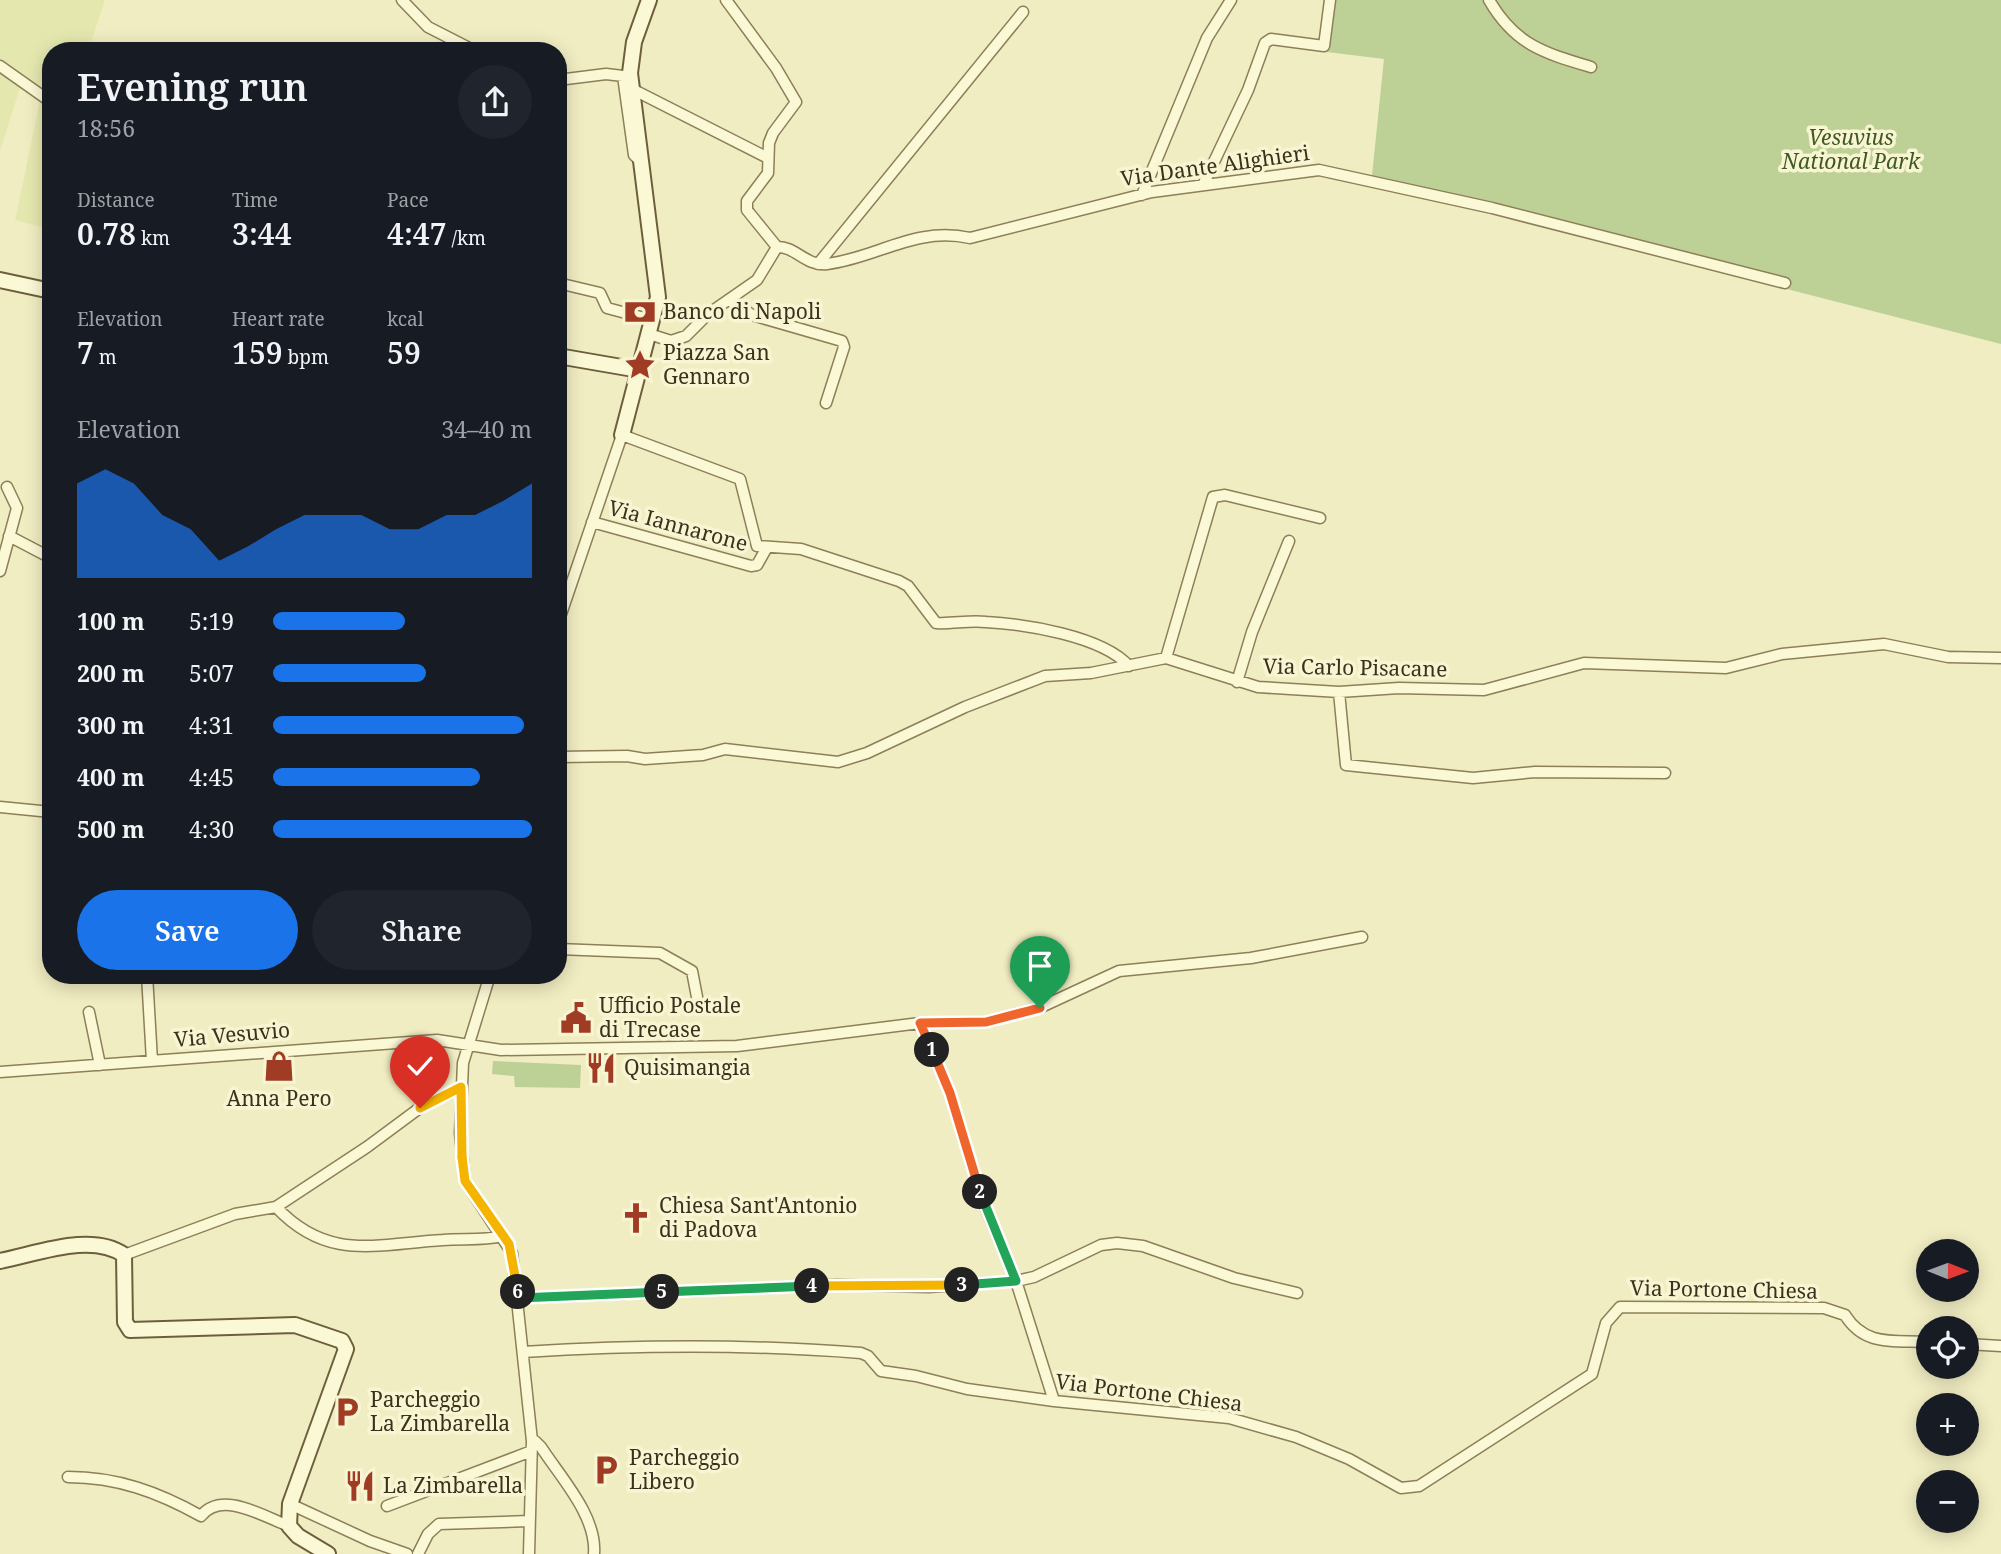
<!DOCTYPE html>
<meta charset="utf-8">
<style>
body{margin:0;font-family:"Noto Serif",serif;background:#20242c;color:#f1f3f6;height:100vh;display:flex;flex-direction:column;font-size:26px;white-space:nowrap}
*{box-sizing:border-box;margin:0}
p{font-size:23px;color:#9ea1a6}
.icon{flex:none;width:38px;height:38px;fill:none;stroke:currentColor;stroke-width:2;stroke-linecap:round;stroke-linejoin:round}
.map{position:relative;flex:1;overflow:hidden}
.details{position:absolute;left:42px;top:42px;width:525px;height:942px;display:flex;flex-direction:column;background:#171b24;border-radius:28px;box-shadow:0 4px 18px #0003}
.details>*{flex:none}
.needle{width:46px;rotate:91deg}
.fabs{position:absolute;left:1916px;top:1239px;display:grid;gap:14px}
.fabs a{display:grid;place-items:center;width:63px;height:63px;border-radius:50%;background:#171b24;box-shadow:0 4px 18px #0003;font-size:35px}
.pin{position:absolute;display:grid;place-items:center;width:60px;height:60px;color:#fff;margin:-72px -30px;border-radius:50% 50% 50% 0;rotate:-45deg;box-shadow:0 0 7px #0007}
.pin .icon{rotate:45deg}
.km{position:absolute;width:35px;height:35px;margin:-18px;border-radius:50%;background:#222;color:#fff;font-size:19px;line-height:35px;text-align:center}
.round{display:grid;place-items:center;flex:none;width:74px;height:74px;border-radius:37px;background:#20242c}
.head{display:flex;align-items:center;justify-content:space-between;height:119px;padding:0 35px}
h1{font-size:38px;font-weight:600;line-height:52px}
.stats{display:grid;grid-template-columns:repeat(3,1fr);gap:10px;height:119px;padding:7px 35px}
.stats div{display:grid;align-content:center}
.stats b{font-size:30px;font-weight:600}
.stats small{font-size:19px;font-weight:400}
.stats p{font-size:19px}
.chart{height:196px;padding:14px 35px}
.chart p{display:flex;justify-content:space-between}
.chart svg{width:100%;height:126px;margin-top:7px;fill:#1a73e8;opacity:.7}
.cta{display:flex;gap:14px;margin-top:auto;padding:14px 35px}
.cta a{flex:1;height:80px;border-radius:42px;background:#1a73e8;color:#fff;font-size:28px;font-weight:600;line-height:80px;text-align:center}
.cta a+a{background:#20242c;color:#f1f3f6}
ul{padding:0 35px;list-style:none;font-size:23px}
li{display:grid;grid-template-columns:112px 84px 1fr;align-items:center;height:52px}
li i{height:18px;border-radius:9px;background:#1a73e8}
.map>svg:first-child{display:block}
</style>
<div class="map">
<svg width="2001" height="1554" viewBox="0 0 2001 1554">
<rect width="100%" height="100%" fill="#f1edc2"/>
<!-- farmland -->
<path fill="#e5e8ae" d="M 0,0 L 105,0 L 88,51 L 51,51 L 51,167 L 46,185 L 51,186 L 51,203 L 46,228 L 15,220 L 40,101 L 20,88 L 0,151 Z"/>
<!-- green -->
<path fill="#bdd095" d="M 1325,0 L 2001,0 L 2001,344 L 1519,220 L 1371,185 L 1384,59 L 1319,51 Z
M 493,1061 L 581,1065 L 580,1088 L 515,1087 L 514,1076 L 492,1074 Z"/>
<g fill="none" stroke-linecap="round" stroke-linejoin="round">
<defs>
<path id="street" d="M 402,0 L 428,27 L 475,51
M 726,0 L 776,68 L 796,102 L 773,133 L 769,143 L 768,173 L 747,201 L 747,210 L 777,247
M 1489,0 C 1515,45 1544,53 1591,67
M 0,66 L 51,102
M 558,80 L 606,74 L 623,76 L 634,155 L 637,158
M 632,89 L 768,158
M 1203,185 L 1248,90 L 1265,43 L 1271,39 L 1324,46 L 1330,0
M 1142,195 L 1207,38 L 1231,0
M 777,247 C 795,246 807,267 827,264 C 877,258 915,226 970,238 L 1152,192 L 1319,170 L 1492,208 L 1785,283
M 818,264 L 1023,12
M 558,283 L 600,293 L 607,308 L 652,320
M 730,300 L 752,315 L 842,341 L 844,347 L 826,403
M 649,334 L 671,341 L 686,336 L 708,314 L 757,280 L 777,247
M 592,522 L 751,566 L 757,565 L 766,549
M 9,536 L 51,558
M 0,571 L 17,508 L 7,487
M 558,623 L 622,435 L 740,479 L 757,546 L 801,549 L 899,581 L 908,586 L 936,623 C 953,624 969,620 986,622 C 1025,624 1102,636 1129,666
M 1166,658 L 1213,497 L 1225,495 L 1320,518
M 1237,682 L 1252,632 L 1289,541
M 1339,692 L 1346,765 L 1473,778 L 1535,772 L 1665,773
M 558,757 L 627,756 L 645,759 L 703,755 L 725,749 L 838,762 L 867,753 L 965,707 L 1045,676 L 1091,673 L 1166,658 L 1258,687 L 1339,692 L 1399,688 L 1484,690 L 1584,663 L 1726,668 L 1782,654 L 1884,644 L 1948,657 L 2001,658
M 0,807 L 51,812
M 558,949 L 660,953 L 692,971 L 697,997
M 147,975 L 152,1061
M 490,975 L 463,1063 L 460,1133 L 465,1181 L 512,1253 L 532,1441 L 529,1554
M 89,1012 L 100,1065
M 920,1023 L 950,1093 L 981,1196 L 1016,1281 L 1054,1401
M 0,1072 L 437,1040 L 501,1050 L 737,1046 L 920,1023 L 986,1022 L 1039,1008 L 1119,971 L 1251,958 L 1362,937
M 276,1207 C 328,1262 376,1244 443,1240 C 462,1238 483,1241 502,1236
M 124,1255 L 235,1214 L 276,1207 L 367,1147 L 421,1107 L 461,1088
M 518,1298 L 837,1285 L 929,1287 L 1016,1281 L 1034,1277 L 1101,1245 L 1117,1243 L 1143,1246 L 1234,1278 L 1297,1293
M 1967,1344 L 2001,1346
M 523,1352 C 635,1345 749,1344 861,1353 L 868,1356 L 881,1371 L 916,1376 L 967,1389 L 1054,1401 L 1229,1418 L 1296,1437 L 1349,1459 L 1401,1488 L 1419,1486 L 1592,1374 L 1606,1323 L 1620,1307 L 1824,1308 L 1845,1315 C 1865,1347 1894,1340 1928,1342
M 532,1441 L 535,1441 L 541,1447 C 561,1478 597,1516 594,1554
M 68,1477 C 117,1477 158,1492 201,1516 C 222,1490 262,1516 289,1526
M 290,1504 L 370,1541 L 407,1554
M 387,1506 L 529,1452
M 418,1554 L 428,1534 L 439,1524 L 529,1521"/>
<path id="secondary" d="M 0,280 L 51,291
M 558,356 L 639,370
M 622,435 L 658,297 L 630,73 L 634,42 L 649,0
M 0,1261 C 37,1254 91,1232 124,1255 L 125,1322 L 130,1330 L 295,1325 L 342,1341 L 346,1349 L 290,1504 L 289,1526 L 298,1536 L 328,1554"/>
</defs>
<!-- street casing -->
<use href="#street" stroke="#8d7f57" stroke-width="13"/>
<!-- secondary casing -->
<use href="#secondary" stroke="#6e5f3b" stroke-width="18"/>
<!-- street -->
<use href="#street" stroke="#fbf8d6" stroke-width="10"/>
<!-- secondary -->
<use href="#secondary" stroke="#fbf8d6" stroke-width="14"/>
</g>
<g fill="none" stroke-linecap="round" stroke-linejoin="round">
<defs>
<path id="split-1" d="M 932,1050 L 920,1023 L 986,1022 L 1040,1008"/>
<path id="split-2" d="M 932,1050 L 950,1093 L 980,1192"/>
<path id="split-3" d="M 962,1285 L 1016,1281 L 980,1192"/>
<path id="split-4" d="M 812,1286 L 962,1285"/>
<path id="split-5" d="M 662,1292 L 812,1286"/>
<path id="split-6" d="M 518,1292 L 519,1298 L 662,1292"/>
<path id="split-7" d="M 462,1157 L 465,1181 L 509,1244 L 518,1292"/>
<path id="split-8" d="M 420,1108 L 461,1087 L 462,1157"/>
</defs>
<!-- split-1 casing -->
<use href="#split-1" stroke="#fff" stroke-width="14"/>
<!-- split-2 casing -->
<use href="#split-2" stroke="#fff" stroke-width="14"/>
<!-- split-3 casing -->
<use href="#split-3" stroke="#fff" stroke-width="14"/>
<!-- split-4 casing -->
<use href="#split-4" stroke="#fff" stroke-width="14"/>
<!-- split-5 casing -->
<use href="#split-5" stroke="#fff" stroke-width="14"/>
<!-- split-6 casing -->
<use href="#split-6" stroke="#fff" stroke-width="14"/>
<!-- split-7 casing -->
<use href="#split-7" stroke="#fff" stroke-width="14"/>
<!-- split-8 casing -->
<use href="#split-8" stroke="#fff" stroke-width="14"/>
<!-- split-1 -->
<use href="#split-1" stroke="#f0652b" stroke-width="9"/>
<!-- split-2 -->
<use href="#split-2" stroke="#f0652b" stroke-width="9"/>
<!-- split-3 -->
<use href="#split-3" stroke="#22a559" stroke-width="9"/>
<!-- split-4 -->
<use href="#split-4" stroke="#f5b400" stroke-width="9"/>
<!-- split-5 -->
<use href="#split-5" stroke="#22a559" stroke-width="9"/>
<!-- split-6 -->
<use href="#split-6" stroke="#22a559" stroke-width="9"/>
<!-- split-7 -->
<use href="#split-7" stroke="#f5b400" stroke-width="9"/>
<!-- split-8 -->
<use href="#split-8" stroke="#f5b400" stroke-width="9"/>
</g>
<!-- icons -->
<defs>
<symbol id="bank-bare" viewBox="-9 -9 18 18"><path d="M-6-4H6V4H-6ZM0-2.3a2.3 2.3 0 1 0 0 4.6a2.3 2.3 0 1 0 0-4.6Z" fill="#a03c23" stroke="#f8f5d2" stroke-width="2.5" paint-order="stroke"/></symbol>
<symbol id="sight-bare" viewBox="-9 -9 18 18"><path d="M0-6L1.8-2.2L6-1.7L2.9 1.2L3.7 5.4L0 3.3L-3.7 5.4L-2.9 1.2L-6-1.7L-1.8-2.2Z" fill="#a03c23" stroke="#f8f5d2" stroke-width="2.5" paint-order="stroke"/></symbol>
<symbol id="civic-bare" viewBox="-9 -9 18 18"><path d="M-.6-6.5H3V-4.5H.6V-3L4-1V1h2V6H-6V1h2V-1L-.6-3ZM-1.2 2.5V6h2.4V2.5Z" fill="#a03c23" stroke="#f8f5d2" stroke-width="2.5" paint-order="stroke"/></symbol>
<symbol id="shop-bare" viewBox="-9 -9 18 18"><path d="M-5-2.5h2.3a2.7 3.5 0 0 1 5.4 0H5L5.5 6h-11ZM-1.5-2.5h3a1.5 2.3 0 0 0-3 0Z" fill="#a03c23" stroke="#f8f5d2" stroke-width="2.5" paint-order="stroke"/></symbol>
<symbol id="restaurant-bare" viewBox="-9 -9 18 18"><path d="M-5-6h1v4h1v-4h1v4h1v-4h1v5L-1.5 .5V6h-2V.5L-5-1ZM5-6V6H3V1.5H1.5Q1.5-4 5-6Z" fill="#a03c23" stroke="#f8f5d2" stroke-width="2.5" paint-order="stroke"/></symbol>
<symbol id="church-bare" viewBox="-9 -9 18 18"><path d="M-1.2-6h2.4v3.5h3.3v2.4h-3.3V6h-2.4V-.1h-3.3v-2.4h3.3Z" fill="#a03c23" stroke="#f8f5d2" stroke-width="2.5" paint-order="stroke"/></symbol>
<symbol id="parking-bare" viewBox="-9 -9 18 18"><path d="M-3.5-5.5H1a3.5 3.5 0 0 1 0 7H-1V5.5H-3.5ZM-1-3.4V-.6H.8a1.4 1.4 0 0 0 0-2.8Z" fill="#a03c23" stroke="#f8f5d2" stroke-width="2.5" paint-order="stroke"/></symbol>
</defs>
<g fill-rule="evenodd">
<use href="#bank-bare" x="618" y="290" width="44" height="44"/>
<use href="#sight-bare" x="618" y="343" width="44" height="44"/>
<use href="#civic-bare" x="554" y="996" width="44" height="44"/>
<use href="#shop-bare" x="257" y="1044" width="44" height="44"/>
<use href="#restaurant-bare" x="579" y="1046" width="44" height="44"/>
<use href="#church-bare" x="614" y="1196" width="44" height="44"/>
<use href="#parking-bare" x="325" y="1390" width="44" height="44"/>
<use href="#parking-bare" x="584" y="1448" width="44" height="44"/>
<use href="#restaurant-bare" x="338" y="1464" width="44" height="44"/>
</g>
<g text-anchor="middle" stroke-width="7" stroke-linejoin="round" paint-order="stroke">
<!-- park labels -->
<g font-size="21" font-style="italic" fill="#405922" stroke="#f8f5d2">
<text x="1851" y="145">Vesuvius<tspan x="1851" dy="24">National Park</tspan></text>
</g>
<!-- street labels -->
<g font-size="21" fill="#3b321d" stroke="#f8f5d2">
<text transform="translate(1215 166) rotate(-8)" y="7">Via Dante Alighieri</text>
<text transform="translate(678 526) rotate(15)" y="7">Via Iannarone</text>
<text transform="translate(1355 668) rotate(1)" y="7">Via Carlo Pisacane</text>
<text transform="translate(232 1035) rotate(-5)" y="7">Via Vesuvio</text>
<text transform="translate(1724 1290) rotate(1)" y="7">Via Portone Chiesa</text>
<text transform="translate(1149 1393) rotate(7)" y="7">Via Portone Chiesa</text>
</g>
<!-- poi labels -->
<g font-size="21" fill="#3b321d" stroke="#f8f5d2" text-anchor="start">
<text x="663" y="319">Banco di Napoli</text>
<text x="663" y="360">Piazza San<tspan x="663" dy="24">Gennaro</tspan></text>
<text x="599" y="1013">Ufficio Postale<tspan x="599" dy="24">di Trecase</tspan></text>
<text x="624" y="1075">Quisimangia</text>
<text x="279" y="1106" text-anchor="middle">Anna Pero</text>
<text x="659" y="1213">Chiesa Sant'Antonio<tspan x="659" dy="24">di Padova</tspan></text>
<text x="370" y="1407">Parcheggio<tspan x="370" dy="24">La Zimbarella</tspan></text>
<text x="629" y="1465">Parcheggio<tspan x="629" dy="24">Libero</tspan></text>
<text x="383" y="1493">La Zimbarella</text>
</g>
</g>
</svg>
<div class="fabs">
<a><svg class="needle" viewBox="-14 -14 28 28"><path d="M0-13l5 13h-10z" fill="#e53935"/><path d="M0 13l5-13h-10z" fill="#9ea1a6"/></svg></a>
<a><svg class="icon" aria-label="locate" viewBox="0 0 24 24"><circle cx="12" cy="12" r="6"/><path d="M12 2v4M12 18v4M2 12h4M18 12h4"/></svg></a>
<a>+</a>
<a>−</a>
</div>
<div class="pin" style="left:1040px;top:1008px;background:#1e9e55"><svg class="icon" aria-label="arrive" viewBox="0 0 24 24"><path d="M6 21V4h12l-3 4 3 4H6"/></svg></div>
<div class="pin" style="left:420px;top:1108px;background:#d93025"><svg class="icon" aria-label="check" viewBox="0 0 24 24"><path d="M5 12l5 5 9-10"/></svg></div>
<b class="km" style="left:932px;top:1050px">1</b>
<b class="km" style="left:980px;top:1192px">2</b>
<b class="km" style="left:962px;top:1285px">3</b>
<b class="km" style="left:812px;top:1286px">4</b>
<b class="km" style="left:662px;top:1292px">5</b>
<b class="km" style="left:518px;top:1292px">6</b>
<section class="details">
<div class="head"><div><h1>Evening run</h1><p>18:56</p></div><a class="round"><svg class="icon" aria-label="share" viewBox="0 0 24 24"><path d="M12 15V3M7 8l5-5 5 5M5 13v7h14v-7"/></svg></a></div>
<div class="stats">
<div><p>Distance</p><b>0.78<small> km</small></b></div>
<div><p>Time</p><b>3:44</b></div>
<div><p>Pace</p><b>4:47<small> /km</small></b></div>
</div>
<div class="stats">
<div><p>Elevation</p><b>7<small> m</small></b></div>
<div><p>Heart rate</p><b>159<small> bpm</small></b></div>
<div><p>kcal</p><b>59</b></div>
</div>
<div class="chart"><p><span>Elevation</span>34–40 m</p>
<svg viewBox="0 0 160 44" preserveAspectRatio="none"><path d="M0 44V11L10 6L20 11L30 22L40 27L50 38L60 33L70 27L80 22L90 22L100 22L110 27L120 27L130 22L140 22L150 17L160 11V44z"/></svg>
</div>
<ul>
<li><b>100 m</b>5:19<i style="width:51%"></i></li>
<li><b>200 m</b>5:07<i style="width:59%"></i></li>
<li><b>300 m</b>4:31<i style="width:97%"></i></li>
<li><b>400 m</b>4:45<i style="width:80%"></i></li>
<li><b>500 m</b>4:30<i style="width:100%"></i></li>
</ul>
<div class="cta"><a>Save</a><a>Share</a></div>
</section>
</div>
